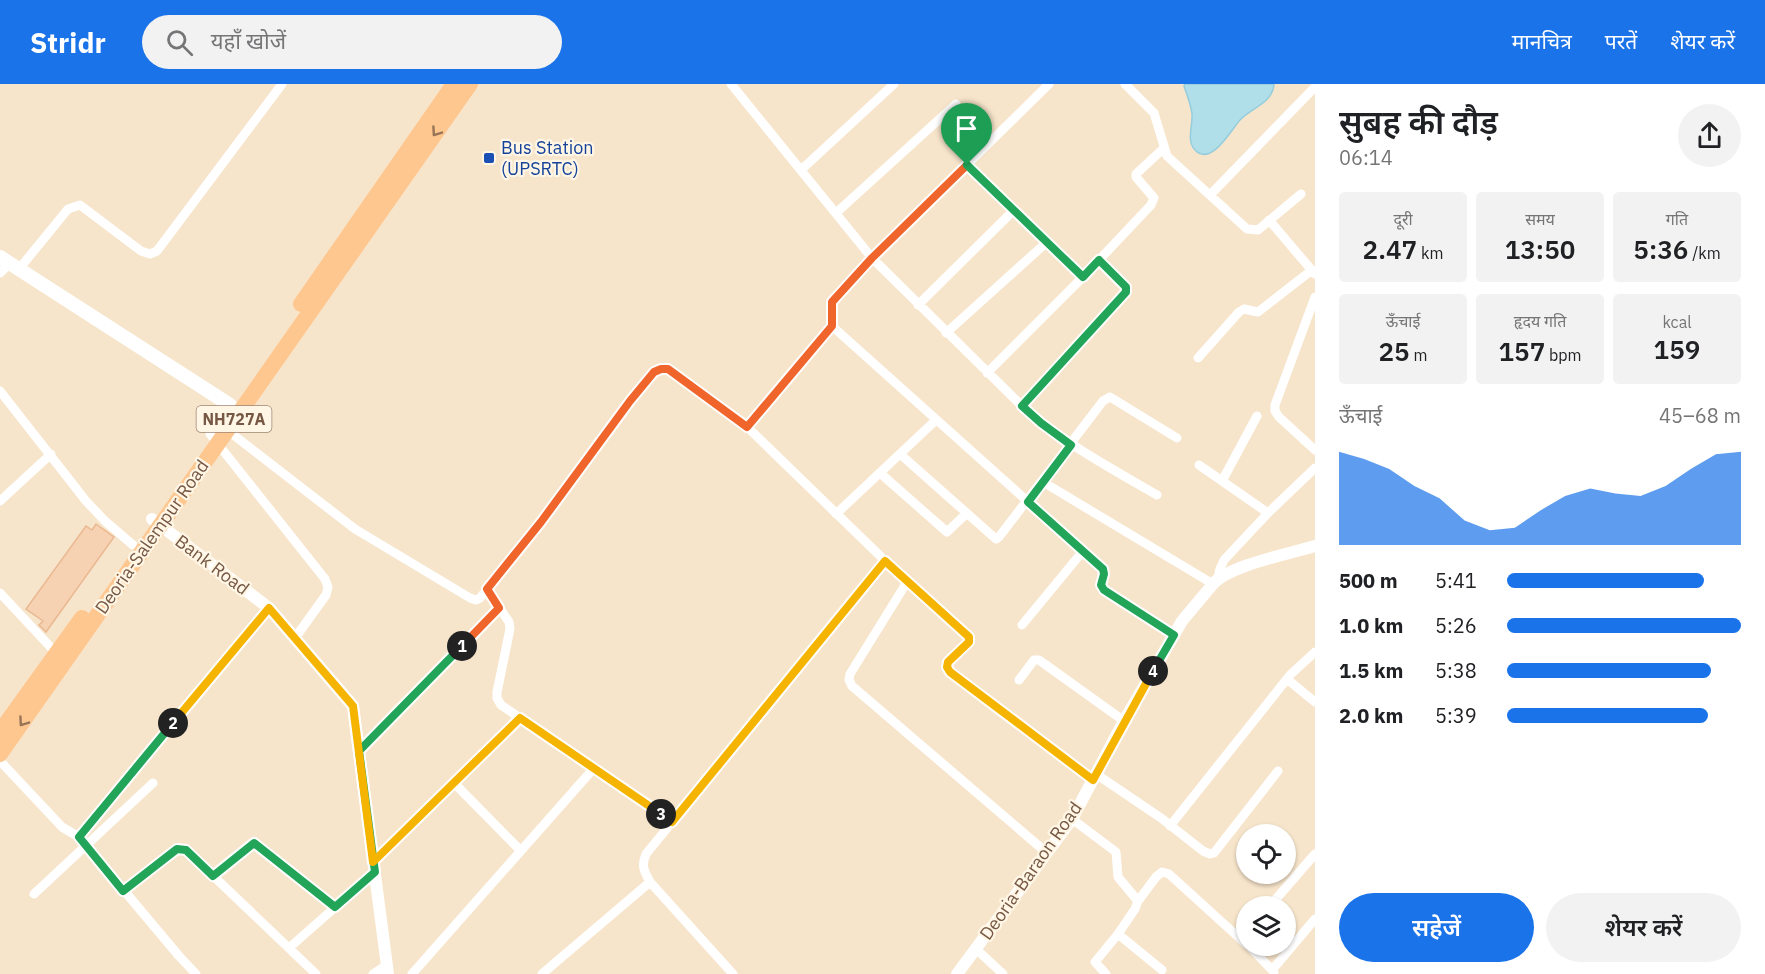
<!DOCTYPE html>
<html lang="hi">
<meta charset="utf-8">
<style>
body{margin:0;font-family:"IBM Plex Sans","Noto Sans Devanagari",sans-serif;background:#f2f2f2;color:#202124;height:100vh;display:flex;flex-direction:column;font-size:22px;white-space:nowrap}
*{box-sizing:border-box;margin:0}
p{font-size:20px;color:#757577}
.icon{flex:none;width:33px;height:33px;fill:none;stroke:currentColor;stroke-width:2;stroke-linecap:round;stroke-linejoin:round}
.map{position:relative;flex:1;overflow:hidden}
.panel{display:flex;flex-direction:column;background:#fff;width:450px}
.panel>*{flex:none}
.buttons{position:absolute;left:1236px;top:740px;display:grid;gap:12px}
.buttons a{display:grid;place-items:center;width:60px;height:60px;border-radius:50%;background:#fff;box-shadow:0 2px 4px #0004;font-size:30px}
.pin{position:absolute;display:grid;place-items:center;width:51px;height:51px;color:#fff;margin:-62px -26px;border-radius:50% 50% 50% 0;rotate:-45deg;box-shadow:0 0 6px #0007}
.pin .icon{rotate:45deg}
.km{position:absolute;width:30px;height:30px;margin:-15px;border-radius:50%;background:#222;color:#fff;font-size:16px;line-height:30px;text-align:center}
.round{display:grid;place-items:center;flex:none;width:63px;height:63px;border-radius:32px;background:#f2f2f2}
.summary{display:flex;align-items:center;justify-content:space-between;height:102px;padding:0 24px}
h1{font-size:33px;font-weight:600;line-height:45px}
.stats{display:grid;grid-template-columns:repeat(3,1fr);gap:9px;height:102px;padding:6px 24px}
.stats div{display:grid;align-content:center;border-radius:6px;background:#f2f2f2;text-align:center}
.stats b{font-size:26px;font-weight:600}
.stats small{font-size:16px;font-weight:400}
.stats p{font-size:16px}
.chart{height:168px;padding:12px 24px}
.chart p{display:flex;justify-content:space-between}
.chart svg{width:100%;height:108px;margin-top:6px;fill:#1a73e8;opacity:.7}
.button{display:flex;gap:12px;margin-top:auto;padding:12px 24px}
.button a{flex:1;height:69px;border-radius:36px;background:#1a73e8;color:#fff;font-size:24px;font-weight:600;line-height:69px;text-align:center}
.button a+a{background:#f2f2f2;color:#202124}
ul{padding:0 24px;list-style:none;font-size:20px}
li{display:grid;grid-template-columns:96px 72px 1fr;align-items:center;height:45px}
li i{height:15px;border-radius:8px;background:#1a73e8}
header{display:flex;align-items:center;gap:36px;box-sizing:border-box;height:84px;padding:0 30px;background:#1a73e8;color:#fff}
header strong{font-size:28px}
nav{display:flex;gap:33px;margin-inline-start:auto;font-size:21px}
.search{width:420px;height:54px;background:#f2f2f2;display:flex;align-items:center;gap:15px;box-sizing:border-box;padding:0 21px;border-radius:33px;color:#757577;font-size:22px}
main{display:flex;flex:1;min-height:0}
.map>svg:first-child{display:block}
</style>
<header>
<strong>Stridr</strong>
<div class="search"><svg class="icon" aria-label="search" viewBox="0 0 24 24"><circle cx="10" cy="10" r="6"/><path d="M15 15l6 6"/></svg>यहाँ खोजें</div>
<nav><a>मानचित्र</a><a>परतें</a><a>शेयर करें</a></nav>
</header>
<main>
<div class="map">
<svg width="1315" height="890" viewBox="0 0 1315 890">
<rect width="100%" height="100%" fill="#fef3dd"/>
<!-- residential -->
<path fill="#f7e5cb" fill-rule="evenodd" d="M 0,0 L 1315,0 L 1315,890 L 0,890 ZM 1246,750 L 1286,750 L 1286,789 L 1246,789 ZM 1246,822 L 1286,822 L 1286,861 L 1246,861 Z"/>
<!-- water -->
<path fill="#b0dee9" stroke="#96cddc" stroke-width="1.5" d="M 1185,0 L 1274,0 C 1273,19 1251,24 1240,36 C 1231,46 1211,83 1195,66 C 1186,57 1193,41 1192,30 C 1191,21 1187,11 1184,2 Z"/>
<!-- building -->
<path fill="#f6d1b2" stroke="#eab891" stroke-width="1.5" d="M 96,440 L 114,453 L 46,548 L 39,541 L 43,537 L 26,525 L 86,442 L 92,446 Z"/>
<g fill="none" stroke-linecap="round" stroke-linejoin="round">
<!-- minor -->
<path stroke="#fff" stroke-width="9" d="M 731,0 L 872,174 L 1022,322 C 1062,358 1110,384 1157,411
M 1125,0 L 1154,29 L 1167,72 L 1247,145 L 1258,146 L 1301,110
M 967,81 L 1083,193
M 801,86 L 894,0
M 1210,111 L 1315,3
M 836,129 L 956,20
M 1269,136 L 1315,190
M 19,185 L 68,125 L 80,121 L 141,167 L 150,170 L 157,167 L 282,0
M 0,189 L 10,179
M 1315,213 L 1275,321 L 1275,327 L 1279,333 L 1315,366
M 918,221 L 1014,126
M 832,242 L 1103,485 L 1104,490 L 1101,501 L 1104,506 L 1174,551
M 946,249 L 1047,158
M 1198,274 L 1239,228 L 1244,225 L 1258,228 L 1312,186
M 987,289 L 1083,193 L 1151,121 L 1154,114 L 1136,93 L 1136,90 L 1164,64
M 0,307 L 86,417 L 105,437 L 133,461
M 1022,322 L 1126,208 L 1126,203 L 1099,176
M 218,339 L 355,445 L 470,514 L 476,516 L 480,514 L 541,438 L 630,317 L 654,288 L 661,284 L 668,285 L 741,337 L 907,498 L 850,590 L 849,596 L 852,602 L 1047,769
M 747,343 L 832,242 L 832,218 L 872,174 L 1049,0
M 210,350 L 325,495 L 328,503 L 326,511 L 295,554
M 900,370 L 996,455 L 999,453 L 1103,317 L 1110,313 L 1177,354
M 1199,381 L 1268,429
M 880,389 L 947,448 L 966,430
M 1222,397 L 1257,332
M 1043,398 L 1213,500
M 0,417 L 51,370
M 836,430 L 936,336
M 1218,494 L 1220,485 L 1224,476 L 1268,429 L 1315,384
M 907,498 L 969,553 L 969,558 L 948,578 L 947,583 L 950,588 L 1093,696
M 487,505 L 509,538 L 510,545 L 497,608 L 497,614 L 501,621 L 672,738
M 0,509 L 57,570
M 1022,541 L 1083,467
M 1287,595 L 1315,618
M 1019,596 L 1034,576 L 1039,576 L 1124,637
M 359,667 L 499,524
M 0,677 L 62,743 L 79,753 L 179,872 L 196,890
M 1096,690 L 1161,734 L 1203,767 L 1210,770 L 1214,769 L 1278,687
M 454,699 L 521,767
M 1072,735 L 1116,768 L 1118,793 L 1138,817 L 1135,825 L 1118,850 L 1162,886
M 1170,742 L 1290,591 L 1315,568
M 79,753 L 269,524
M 373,778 L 520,634
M 213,792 L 254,759 L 335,823
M 650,798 C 644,787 641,782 646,770 L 885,477
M 123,807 L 177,765 L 186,766 L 316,890
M 34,810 L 153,699
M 1138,817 L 1156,793 L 1162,788 L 1169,790 L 1246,860
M 1270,822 L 1315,770
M 1248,861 L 1274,888
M 289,864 L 375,788
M 976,865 L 1003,890
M 1272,886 L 1315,835
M 373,890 L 387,881
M 412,890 L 594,684
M 542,890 L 650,798 L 733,890
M 1106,890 L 1095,878 L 1118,850"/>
<!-- tertiary -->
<path stroke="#fff" stroke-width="12" d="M 152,435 L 269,524 L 353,622 L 388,890
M 957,890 L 1072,735 L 1124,637 L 1182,537 L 1213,500 C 1230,481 1289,470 1315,462"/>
<!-- secondary -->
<path stroke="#fff" stroke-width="14" d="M 0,173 L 230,321"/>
<!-- trunk -->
<path stroke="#ffc790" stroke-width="16" d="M 301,220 L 454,0
M 0,648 L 82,534
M 0,670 L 470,0"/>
</g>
<!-- one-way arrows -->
<defs><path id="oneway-chevron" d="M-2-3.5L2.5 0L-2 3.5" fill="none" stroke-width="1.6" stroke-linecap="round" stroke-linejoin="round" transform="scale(1.5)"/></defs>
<g stroke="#987457">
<use href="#oneway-chevron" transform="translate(436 48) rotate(125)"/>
<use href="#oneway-chevron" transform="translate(23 638) rotate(125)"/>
</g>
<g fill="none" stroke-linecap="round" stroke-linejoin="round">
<defs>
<path id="split-1" d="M 462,562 L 499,524 L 487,505 L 541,438 L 630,317 L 654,288 L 661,285 L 668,285 L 747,343 L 832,242 L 832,218 L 872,174 L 967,81"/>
<path id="split-2" d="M 173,639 L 79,753 L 123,807 L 177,765 L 186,766 L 213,792 L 254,759 L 335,823 L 375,788 L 359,667 L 462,562"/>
<path id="split-3" d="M 173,639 L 269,524 L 353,622 L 373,778 L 520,634 L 661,730"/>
<path id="split-4" d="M 661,730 L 672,738 L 885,477 L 969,553 L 969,558 L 948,578 L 947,583 L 950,588 L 1093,696 L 1153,587"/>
<path id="split-5" d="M 967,81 L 1083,193 L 1099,176 L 1126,203 L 1126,208 L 1022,322 L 1041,339 L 1071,361 L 1028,418 L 1103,485 L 1104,490 L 1101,501 L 1104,506 L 1174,551 L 1153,587"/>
</defs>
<!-- split-1 casing -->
<use href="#split-1" stroke="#fff" stroke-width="12"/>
<!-- split-2 casing -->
<use href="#split-2" stroke="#fff" stroke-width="12"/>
<!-- split-3 casing -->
<use href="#split-3" stroke="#fff" stroke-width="12"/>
<!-- split-4 casing -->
<use href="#split-4" stroke="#fff" stroke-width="12"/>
<!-- split-5 casing -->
<use href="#split-5" stroke="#fff" stroke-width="12"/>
<!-- split-1 -->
<use href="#split-1" stroke="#f0652b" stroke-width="8"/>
<!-- split-2 -->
<use href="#split-2" stroke="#22a559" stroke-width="8"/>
<!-- split-3 -->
<use href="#split-3" stroke="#f5b400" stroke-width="8"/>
<!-- split-4 -->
<use href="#split-4" stroke="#f5b400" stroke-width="8"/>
<!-- split-5 -->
<use href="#split-5" stroke="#22a559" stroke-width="8"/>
</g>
<!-- markers -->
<rect fill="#1a4fb4" stroke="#fff6e5" stroke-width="2" x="483" y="68" width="12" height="12" rx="3"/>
<g text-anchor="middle" stroke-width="4.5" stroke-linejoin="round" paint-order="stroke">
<!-- shield labels -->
<rect fill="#fff6e5" stroke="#9f8774" stroke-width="1.5" x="196.5" y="322" width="75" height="26" rx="4.5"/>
<g font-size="16" font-weight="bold" fill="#765844">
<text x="234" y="341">NH727A</text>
</g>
<!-- transit labels -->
<g font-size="18" fill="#164399" stroke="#fff6e5" text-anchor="start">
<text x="501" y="70">Bus Station<tspan x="501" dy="21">(UPSRTC)</tspan></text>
</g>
<!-- street labels -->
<g font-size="18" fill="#765844" stroke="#fff6e5">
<text transform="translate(152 453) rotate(-55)" y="6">Deoria-Salempur Road</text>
<text transform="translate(212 481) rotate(37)" y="6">Bank Road</text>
<text transform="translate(1031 787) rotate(-55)" y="6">Deoria-Baraon Road</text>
</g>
</g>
</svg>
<div class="buttons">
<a><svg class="icon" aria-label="locate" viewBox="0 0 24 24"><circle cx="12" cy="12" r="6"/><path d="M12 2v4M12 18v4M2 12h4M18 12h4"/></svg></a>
<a><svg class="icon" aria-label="layers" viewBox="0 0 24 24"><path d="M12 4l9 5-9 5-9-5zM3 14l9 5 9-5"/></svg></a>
</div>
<div class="pin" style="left:967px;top:81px;background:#1e9e55"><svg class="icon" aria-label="arrive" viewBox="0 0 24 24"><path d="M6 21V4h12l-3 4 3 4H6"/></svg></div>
<b class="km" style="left:462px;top:562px">1</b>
<b class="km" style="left:173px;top:639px">2</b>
<b class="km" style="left:661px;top:730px">3</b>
<b class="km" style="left:1153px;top:587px">4</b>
</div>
<section class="panel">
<div class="summary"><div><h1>सुबह की दौड़</h1><p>06:14</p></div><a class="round"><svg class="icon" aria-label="share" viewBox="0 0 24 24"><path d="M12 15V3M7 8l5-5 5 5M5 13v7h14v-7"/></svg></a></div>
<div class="stats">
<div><p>दूरी</p><b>2.47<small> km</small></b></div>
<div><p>समय</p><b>13:50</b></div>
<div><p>गति</p><b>5:36<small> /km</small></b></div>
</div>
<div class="stats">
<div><p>ऊँचाई</p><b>25<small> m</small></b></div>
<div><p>हृदय गति</p><b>157<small> bpm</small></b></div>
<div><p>kcal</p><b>159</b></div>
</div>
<div class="chart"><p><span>ऊँचाई</span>45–68 m</p>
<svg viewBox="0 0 160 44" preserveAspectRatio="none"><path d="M0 44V6L10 9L20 13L30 20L40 25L50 34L60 38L70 37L80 30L90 24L100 21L110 23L120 24L130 20L140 13L150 7L160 6V44z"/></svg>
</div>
<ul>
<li><b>500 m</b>5:41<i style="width:84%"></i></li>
<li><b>1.0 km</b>5:26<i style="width:100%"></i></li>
<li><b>1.5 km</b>5:38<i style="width:87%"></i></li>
<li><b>2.0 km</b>5:39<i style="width:86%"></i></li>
</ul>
<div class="button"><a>सहेजें</a><a>शेयर करें</a></div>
</section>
</main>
